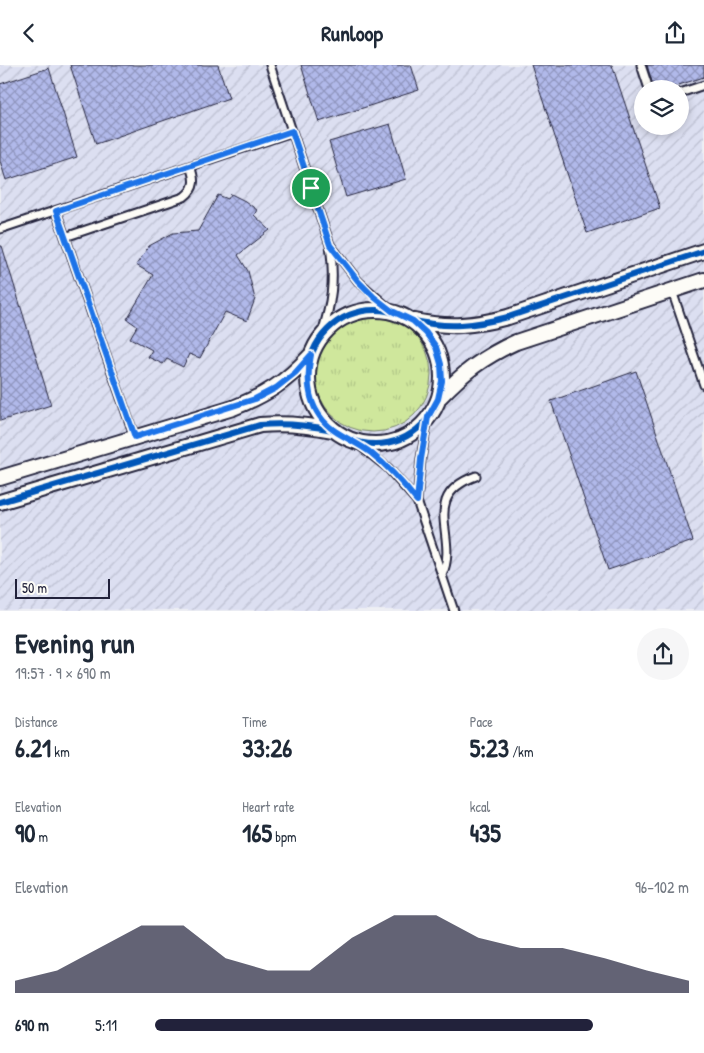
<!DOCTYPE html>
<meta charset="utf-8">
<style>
body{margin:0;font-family:"Patrick Hand",sans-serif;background:#f6f6f7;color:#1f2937;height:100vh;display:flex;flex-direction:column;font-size:19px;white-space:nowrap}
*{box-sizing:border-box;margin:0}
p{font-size:16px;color:#747a83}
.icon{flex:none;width:28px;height:28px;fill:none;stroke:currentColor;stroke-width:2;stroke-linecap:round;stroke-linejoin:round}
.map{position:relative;height:546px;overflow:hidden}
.drawer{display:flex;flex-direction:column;background:#fff;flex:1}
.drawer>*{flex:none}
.controls{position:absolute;left:634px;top:15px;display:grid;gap:10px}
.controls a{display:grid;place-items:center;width:55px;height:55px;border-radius:50%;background:#fff;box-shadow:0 2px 8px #0003;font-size:25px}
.scale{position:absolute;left:15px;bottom:12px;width:95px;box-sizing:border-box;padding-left:5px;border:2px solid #22223b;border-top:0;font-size:14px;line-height:18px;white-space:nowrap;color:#22223b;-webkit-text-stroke:4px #fdfcf7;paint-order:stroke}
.pin{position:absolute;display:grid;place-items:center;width:42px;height:42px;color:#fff;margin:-21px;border:2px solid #fff;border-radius:50%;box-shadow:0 1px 5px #0007}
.round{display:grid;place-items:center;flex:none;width:52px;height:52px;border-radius:26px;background:#f6f6f7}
.head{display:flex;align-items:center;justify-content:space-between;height:85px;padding:0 15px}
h1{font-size:28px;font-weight:800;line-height:38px}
.metrics{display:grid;grid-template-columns:repeat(3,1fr);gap:8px;height:85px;padding:5px 15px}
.metrics div{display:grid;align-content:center}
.metrics b{font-size:25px;font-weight:800}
.metrics small{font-size:14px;font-weight:400}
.metrics p{font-size:14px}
.chart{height:140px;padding:10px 15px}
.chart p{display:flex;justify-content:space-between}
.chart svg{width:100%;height:90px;margin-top:5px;fill:#22223b;opacity:.7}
ul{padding:0 15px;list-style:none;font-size:16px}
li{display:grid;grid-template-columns:80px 60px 1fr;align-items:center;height:38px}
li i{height:12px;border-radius:6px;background:#22223b}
header{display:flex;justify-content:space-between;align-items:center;height:65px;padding:0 15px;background:#fff;font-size:22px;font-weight:800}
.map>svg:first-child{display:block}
</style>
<header><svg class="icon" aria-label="back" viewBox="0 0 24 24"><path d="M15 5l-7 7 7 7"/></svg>Runloop<svg class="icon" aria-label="share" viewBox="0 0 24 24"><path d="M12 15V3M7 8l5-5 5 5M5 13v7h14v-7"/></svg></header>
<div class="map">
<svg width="704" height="546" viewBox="0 0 704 546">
<defs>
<pattern id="industrial-furrows" width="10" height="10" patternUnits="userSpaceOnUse" patternTransform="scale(1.25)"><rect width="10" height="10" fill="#dcdff1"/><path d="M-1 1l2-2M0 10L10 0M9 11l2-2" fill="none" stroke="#bcbfd0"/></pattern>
<pattern id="grass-tufts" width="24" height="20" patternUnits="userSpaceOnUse" patternTransform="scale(1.25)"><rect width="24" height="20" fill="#cfe79c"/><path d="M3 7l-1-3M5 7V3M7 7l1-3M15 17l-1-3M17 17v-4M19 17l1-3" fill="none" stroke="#b1c687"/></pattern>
<pattern id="building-cross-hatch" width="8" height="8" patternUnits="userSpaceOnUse" patternTransform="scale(1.25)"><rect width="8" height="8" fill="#b1b9ea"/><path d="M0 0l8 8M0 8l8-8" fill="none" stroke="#9096bf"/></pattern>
</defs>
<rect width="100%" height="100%" fill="#eeeff4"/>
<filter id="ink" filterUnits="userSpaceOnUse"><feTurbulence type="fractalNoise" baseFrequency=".02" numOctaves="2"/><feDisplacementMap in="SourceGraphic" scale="10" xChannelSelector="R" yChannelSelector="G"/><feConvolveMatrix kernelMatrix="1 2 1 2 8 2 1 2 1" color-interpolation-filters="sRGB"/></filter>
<g filter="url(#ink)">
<!-- industrial -->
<path fill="url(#industrial-furrows)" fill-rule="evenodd" d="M 0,0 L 704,0 L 704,545 L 0,545 ZM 642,24 L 680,24 L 680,61 L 642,61 Z"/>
<!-- grass -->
<path fill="url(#grass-tufts)" stroke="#78846c" d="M315 309a58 58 0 1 1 116 0a58 58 0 1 1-116 0Z"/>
<!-- building -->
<path fill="url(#building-cross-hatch)" stroke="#22223b" d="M 70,0 L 218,0 L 229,33 L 96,79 Z
M 301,0 L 411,0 L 419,25 L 319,57 Z
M 531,0 L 612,0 L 660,143 L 587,168 Z
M 647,0 L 704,0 L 704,12 L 666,24 L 654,24 Z
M 49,3 L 77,92 L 6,115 L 0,96 L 0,19 Z
M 390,59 L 406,114 L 346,132 L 329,77 Z
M 231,129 L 245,136 L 257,145 L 254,150 L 270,165 L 238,190 L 248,206 L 255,234 L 247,256 L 225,247 L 200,293 L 189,289 L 183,302 L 167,294 L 163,299 L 148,292 L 152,285 L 130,273 L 137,261 L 127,254 L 153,210 L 136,200 L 149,181 L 173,168 L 198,166 L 218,130 L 228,134 Z
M 0,181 L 2,181 L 51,340 L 0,356 Z
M 636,306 L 693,476 L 608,505 L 551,336 Z"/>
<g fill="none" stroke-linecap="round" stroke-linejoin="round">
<defs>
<path id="lane" d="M 270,0 L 330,180 C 335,214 332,238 321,271
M 641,0 L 649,24
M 680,28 L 704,20
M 56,146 L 135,373
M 0,164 L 292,67
M 65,172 L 184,132 C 196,123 195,114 190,101
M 331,181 L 358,216 L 392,246
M 672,226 L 704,320
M 354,376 L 388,403 L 417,436 L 454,546
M 417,436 L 421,394 L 428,352
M 442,510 C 460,472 418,432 476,411"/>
<path id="street" d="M308 312a67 67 0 1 1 134 0a67 67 0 1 1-134 0Z
M 415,256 C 449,263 474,261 508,252 L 704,186
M 439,333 C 464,307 483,292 516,277 L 704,215
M 0,413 L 233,343 C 266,330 286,317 310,291
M 0,437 L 260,360 C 285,358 308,360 332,365"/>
</defs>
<!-- lane casing -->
<use href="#lane" stroke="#22223b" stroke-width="11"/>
<!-- street casing -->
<use href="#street" stroke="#22223b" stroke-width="18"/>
<!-- lane -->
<use href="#lane" stroke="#fdfcf7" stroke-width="7"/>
<!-- street -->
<use href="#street" stroke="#fdfcf7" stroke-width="14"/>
<defs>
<path id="cycleway" d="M308 312a67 67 0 1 1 134 0a67 67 0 1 1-134 0Z
M 414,256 C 448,263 474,261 508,252 L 704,186
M 0,437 L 260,360 C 285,358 308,360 333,365"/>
</defs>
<!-- cycleway casing -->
<use href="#cycleway" stroke="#fdfcf7" stroke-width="9"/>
<!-- cycleway -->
<use href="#cycleway" stroke="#0057b8" stroke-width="6"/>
</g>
</g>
<g fill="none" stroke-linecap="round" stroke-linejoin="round" filter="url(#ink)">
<defs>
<path id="route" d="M 292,66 L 330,180 L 358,216 L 374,232 L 392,246 L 413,256 L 426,268 L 436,282 L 441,299 L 442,316 L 438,334 L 428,352 L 421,394 L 417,436 C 403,418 389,402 371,388 C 359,379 347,374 335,366 C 309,348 305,319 311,290 L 295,308 L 276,323 L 255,334 L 135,372 L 56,146 Z"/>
</defs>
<!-- route casing -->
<use href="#route" stroke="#fff" stroke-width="10"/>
<!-- route -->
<use href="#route" stroke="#1a73e8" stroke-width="6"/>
</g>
</svg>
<div class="controls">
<a><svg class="icon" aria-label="layers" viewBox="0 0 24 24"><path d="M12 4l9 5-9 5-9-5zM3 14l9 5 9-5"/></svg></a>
</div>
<div class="scale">50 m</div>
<div class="pin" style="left:311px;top:123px;background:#1e9e55"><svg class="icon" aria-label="arrive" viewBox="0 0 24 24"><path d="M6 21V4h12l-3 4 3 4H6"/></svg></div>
</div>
<section class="drawer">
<div class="head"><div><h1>Evening run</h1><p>19:57 · 9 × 690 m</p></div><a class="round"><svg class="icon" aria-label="share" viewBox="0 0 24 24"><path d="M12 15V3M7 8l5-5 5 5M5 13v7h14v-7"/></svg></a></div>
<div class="metrics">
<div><p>Distance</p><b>6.21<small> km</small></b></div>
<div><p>Time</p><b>33:26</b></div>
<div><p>Pace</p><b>5:23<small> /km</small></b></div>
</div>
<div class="metrics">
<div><p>Elevation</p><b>90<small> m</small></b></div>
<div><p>Heart rate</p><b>165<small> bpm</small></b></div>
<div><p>kcal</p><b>435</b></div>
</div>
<div class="chart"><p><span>Elevation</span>96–102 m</p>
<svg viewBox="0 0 160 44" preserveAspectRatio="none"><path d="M0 44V38L10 33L20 22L30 11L40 11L50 27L60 33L70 33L80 17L90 6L100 6L110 17L120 22L130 22L140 27L150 33L160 38V44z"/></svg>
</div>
<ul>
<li><b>690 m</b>5:11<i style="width:82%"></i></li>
</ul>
</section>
